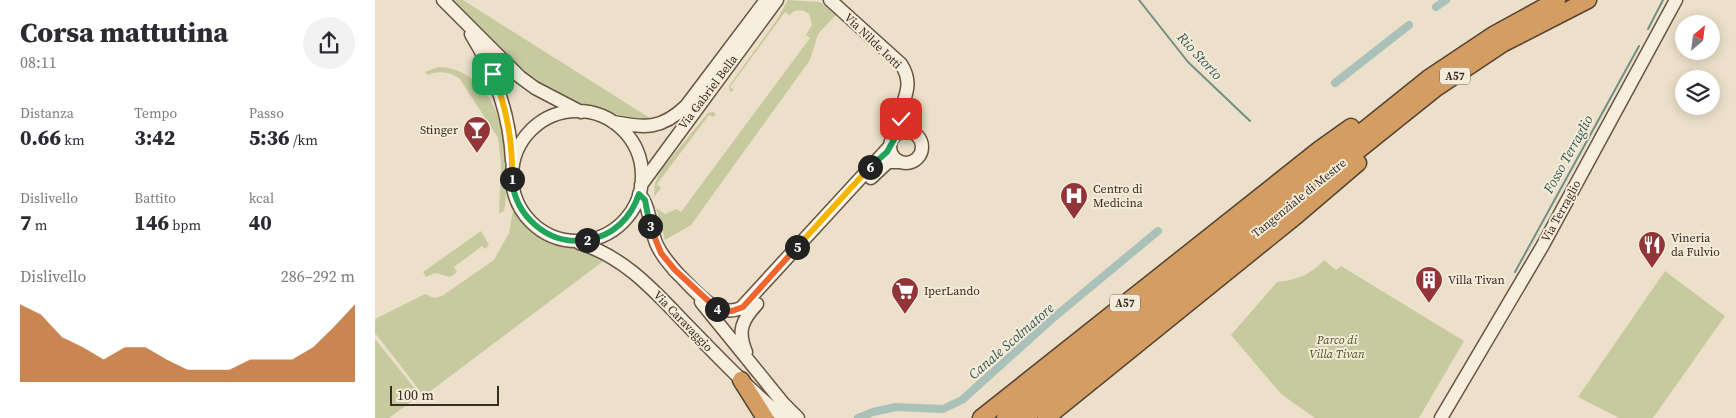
<!DOCTYPE html>
<html lang="it">
<meta charset="utf-8">
<style>
body{margin:0;font-family:"Source Serif 4",serif;background:#f2f2f3;color:#2b2b33;height:100vh;display:flex;flex-direction:column;font-size:19px;white-space:nowrap}
*{box-sizing:border-box;margin:0}
p{font-size:16px;color:#7c7c81}
.icon{flex:none;width:28px;height:28px;fill:none;stroke:currentColor;stroke-width:2;stroke-linecap:round;stroke-linejoin:round}
.map{position:relative;flex:1;overflow:hidden}
.sheet{display:flex;flex-direction:column;background:#fff;width:375px}
.sheet>*{flex:none}
.needle{width:32px;rotate:28deg}
.tools{position:absolute;left:1300px;top:15px;display:grid;gap:10px}
.tools a{display:grid;place-items:center;width:45px;height:45px;border-radius:50%;background:#fff;box-shadow:0 2px 12px #0003;font-size:25px}
.scale{position:absolute;left:15px;bottom:12px;width:109px;box-sizing:border-box;padding-left:5px;border:2px solid #392c22;border-top:0;font-size:14px;line-height:18px;white-space:nowrap;color:#392c22;-webkit-text-stroke:4px #f4ebd9;paint-order:stroke}
.pin{position:absolute;display:grid;place-items:center;width:42px;height:42px;color:#fff;margin:-21px;border-radius:10px;box-shadow:0 2px 8px #0006}
.km{position:absolute;width:25px;height:25px;margin:-12px;border-radius:50%;background:#222;color:#fff;font-size:14px;line-height:25px;text-align:center}
.round{display:grid;place-items:center;flex:none;width:52px;height:52px;border-radius:26px;background:#f2f2f3}
.overview{display:flex;align-items:center;justify-content:space-between;height:85px;padding:0 20px}
h1{font-size:28px;font-weight:800;line-height:38px}
.metrics{display:grid;grid-template-columns:repeat(3,1fr);gap:8px;height:85px;padding:5px 20px}
.metrics div{display:grid;align-content:center}
.metrics b{font-size:21px;font-weight:800}
.metrics small{font-size:14px;font-weight:400}
.metrics p{font-size:14px}
.chart{height:140px;padding:10px 20px}
.chart p{display:flex;justify-content:space-between}
.chart svg{width:100%;height:90px;margin-top:5px;fill:#b45309;opacity:.7}
main{display:flex;flex:1;min-height:0}
.map>svg:first-child{display:block}
</style>
<main>
<section class="sheet">
<div class="overview"><div><h1>Corsa mattutina</h1><p>08:11</p></div><a class="round"><svg class="icon" aria-label="share" viewBox="0 0 24 24"><path d="M12 15V3M7 8l5-5 5 5M5 13v7h14v-7"/></svg></a></div>
<div class="metrics">
<div><p>Distanza</p><b>0.66<small> km</small></b></div>
<div><p>Tempo</p><b>3:42</b></div>
<div><p>Passo</p><b>5:36<small> /km</small></b></div>
</div>
<div class="metrics">
<div><p>Dislivello</p><b>7<small> m</small></b></div>
<div><p>Battito</p><b>146<small> bpm</small></b></div>
<div><p>kcal</p><b>40</b></div>
</div>
<div class="chart"><p><span>Dislivello</span>286–292 m</p>
<svg viewBox="0 0 160 44" preserveAspectRatio="none"><path d="M0 44V6L10 11L20 22L30 27L40 33L50 27L60 27L70 33L80 38L90 38L100 38L110 33L120 33L130 33L140 27L150 17L160 6V44z"/></svg>
</div>
</section>
<div class="map">
<svg width="1361" height="418" viewBox="0 0 1361 418">
<rect width="100%" height="100%" fill="#ece0ca"/>
<!-- green -->
<path fill="#c7ca9e" d="M 79,0 L 88,0 L 278,120 L 265,122 L 186,97 L 165,87 L 146,72 Z
M 413,0 L 445,2 L 461,15 L 443,34 L 435,60 L 316,225 L 290,240 L 281,208 L 290,214 L 302,209 L 306,212 L 435,38 L 431,35 L 437,25 L 434,14 C 427,9 420,9 415,15 L 410,12 L 355,87 L 359,90 L 355,92 L 354,86 L 401,21 Z
M 63,67 C 102,67 124,106 130,141 C 134,162 132,185 130,206 L 129,211 L 124,214 L 126,163 L 123,138 L 85,79 C 76,72 63,70 53,75 L 50,72 Z
M 338,112 L 341,114 L 338,117 L 334,115 L 282,184 L 286,188 L 279,197 L 280,183 L 286,170 L 333,113 Z
M 139,205 L 151,224 L 163,234 L 231,259 L 49,396 L 0,333 L 0,319 L 50,294 L 59,298 L 67,296 L 119,260 L 134,233 Z
M 106,231 L 114,245 L 110,249 L 107,246 L 79,267 L 82,272 L 75,277 L 60,273 L 51,277 L 48,272 Z
M 949,260 L 961,270 L 966,266 L 1089,341 L 1044,418 L 940,418 L 906,394 L 856,335 L 902,282 C 922,280 935,275 949,260 Z
M 1290,271 L 1350,316 L 1278,418 L 1244,418 L 1203,397 Z
M 0,339 L 45,395 L 14,418 L 0,418 Z"/>
<g fill="none" stroke-linecap="round" stroke-linejoin="round">
<!-- stream -->
<path stroke="#718f86" stroke-width="2" d="M 764,0 L 813,62 L 875,121
M 1273,29 L 1288,0
M 1140,272 L 1264,46"/>
<!-- canal -->
<path stroke="#aac1b9" stroke-width="8" d="M 1061,7 L 1071,0
M 960,83 L 1034,25
M 483,418 L 498,412 L 521,407 L 568,409 L 587,400 L 677,319 L 783,231"/>
<defs>
<path id="secondary" d="M 68,0 L 145,77 L 160,88 L 206,112
M 455,0 L 526,64 C 537,81 532,92 526,110 C 523,117 523,126 522,134
M 96,34 C 120,73 135,115 137,161
M137 176a65 65 0 1 1 130 0a65 65 0 1 1-130 0Z
M 238,122 C 270,128 286,130 311,106 L 391,0
M515 147a16 16 0 1 1 32 0a16 16 0 1 1-32 0Z
M 496,178 L 513,162 L 524,162
M 266,185 L 402,0
M 264,194 C 275,205 275,228 281,243 C 286,255 295,265 304,275
M 204,243 C 251,257 282,294 315,328 C 345,359 375,390 409,418
M 299,270 C 317,286 339,320 366,308 L 515,146
M 326,302 L 408,403 L 423,418
M 371,352 C 362,331 367,320 382,304
M 1066,418 L 1168,245 L 1301,0"/>
<path id="highway" d="M 366,380 L 390,418
M 606,418 L 945,149 L 976,127
M 630,418 L 1054,78 L 1120,34 L 1182,0
M 649,418 L 1061,88 L 1127,44 L 1213,0
M 671,418 L 922,215 L 983,163"/>
</defs>
<!-- secondary casing -->
<use href="#secondary" stroke="#6a5442" stroke-width="15"/>
<!-- highway casing -->
<use href="#highway" stroke="#564233" stroke-width="19"/>
<!-- secondary -->
<use href="#secondary" stroke="#f7eedd" stroke-width="12"/>
<!-- highway -->
<use href="#highway" stroke="#d49d62" stroke-width="16"/>
</g>
<g fill="none" stroke-linecap="round" stroke-linejoin="round">
<defs>
<path id="split-1" d="M 118,74 C 131,106 138,144 137,179"/>
<path id="split-2" d="M 137,179 C 140,217 174,246 212,240"/>
<path id="split-3" d="M 212,240 C 238,236 256,218 264,194 L 270,200 L 275,226"/>
<path id="split-4" d="M 275,226 L 286,253 L 300,270 L 342,309"/>
<path id="split-5" d="M 342,309 L 357,311 L 368,307 L 422,247"/>
<path id="split-6" d="M 422,247 L 495,167"/>
<path id="split-7" d="M 495,167 L 512,152 L 522,134 L 524,114 L 526,119"/>
</defs>
<!-- split-1 casing -->
<use href="#split-1" stroke="#fff" stroke-width="10"/>
<!-- split-2 casing -->
<use href="#split-2" stroke="#fff" stroke-width="10"/>
<!-- split-3 casing -->
<use href="#split-3" stroke="#fff" stroke-width="10"/>
<!-- split-4 casing -->
<use href="#split-4" stroke="#fff" stroke-width="10"/>
<!-- split-5 casing -->
<use href="#split-5" stroke="#fff" stroke-width="10"/>
<!-- split-6 casing -->
<use href="#split-6" stroke="#fff" stroke-width="10"/>
<!-- split-7 casing -->
<use href="#split-7" stroke="#fff" stroke-width="10"/>
<!-- split-1 -->
<use href="#split-1" stroke="#f5b400" stroke-width="6"/>
<!-- split-2 -->
<use href="#split-2" stroke="#22a559" stroke-width="6"/>
<!-- split-3 -->
<use href="#split-3" stroke="#22a559" stroke-width="6"/>
<!-- split-4 -->
<use href="#split-4" stroke="#f0652b" stroke-width="6"/>
<!-- split-5 -->
<use href="#split-5" stroke="#f0652b" stroke-width="6"/>
<!-- split-6 -->
<use href="#split-6" stroke="#f5b400" stroke-width="6"/>
<!-- split-7 -->
<use href="#split-7" stroke="#22a559" stroke-width="6"/>
</g>
<!-- icons -->
<defs>
<symbol id="bar-pin" viewBox="-11 -11 22 30"><path d="M0 17L-7.5 6A9.5 9.5 0 1 1 7.5 6Z" fill="#933439" stroke="#f4ebd9"/><path d="M-6-5H6L.8 .8V4.5H3.5V6h-7V4.5H-.8V.8Z" fill="#fff"/></symbol>
<symbol id="hospital-pin" viewBox="-11 -11 22 30"><path d="M0 17L-7.5 6A9.5 9.5 0 1 1 7.5 6Z" fill="#933439" stroke="#f4ebd9"/><path d="M-5-5h3v3.5h4V-5h3V5h-3V1.5h-4V5h-3Z" fill="#fff"/></symbol>
<symbol id="restaurant-pin" viewBox="-11 -11 22 30"><path d="M0 17L-7.5 6A9.5 9.5 0 1 1 7.5 6Z" fill="#933439" stroke="#f4ebd9"/><path d="M-5-6h1v4h1v-4h1v4h1v-4h1v5L-1.5 .5V6h-2V.5L-5-1ZM5-6V6H3V1.5H1.5Q1.5-4 5-6Z" fill="#fff"/></symbol>
<symbol id="building-pin" viewBox="-11 -11 22 30"><path d="M0 17L-7.5 6A9.5 9.5 0 1 1 7.5 6Z" fill="#933439" stroke="#f4ebd9"/><path d="M-4-6H4V6H1V3H-1V6H-4ZM-2.5-4.3h1.7v1.8h-1.7ZM.8-4.3h1.7v1.8H.8ZM-2.5-1h1.7V.8h-1.7ZM.8-1h1.7V.8H.8Z" fill="#fff"/></symbol>
<symbol id="supermarket-pin" viewBox="-11 -11 22 30"><path d="M0 17L-7.5 6A9.5 9.5 0 1 1 7.5 6Z" fill="#933439" stroke="#f4ebd9"/><path d="M-6-5.5h2.5l.6 2H6L4.5 2H-2.5L-4.4-4H-6ZM-1.5 3.2a1.3 1.3 0 1 0 .1 0ZM3 3.2a1.3 1.3 0 1 0 .1 0Z" fill="#fff"/></symbol>
</defs>
<g fill-rule="evenodd">
<use href="#bar-pin" x="86" y="114" width="32" height="43"/>
<use href="#hospital-pin" x="683" y="180" width="32" height="43"/>
<use href="#restaurant-pin" x="1261" y="229" width="32" height="43"/>
<use href="#building-pin" x="1038" y="264" width="32" height="43"/>
<use href="#supermarket-pin" x="514" y="275" width="32" height="43"/>
</g>
<g text-anchor="middle" stroke-width="4" stroke-linejoin="round" paint-order="stroke">
<!-- shield labels -->
<g fill="#f4ebd9" stroke="#716559" stroke-width="1">
<rect x="1065" y="67.5" width="30" height="17" rx="4"/>
<rect x="735" y="294.5" width="30" height="17" rx="4"/>
</g>
<g font-size="11" font-weight="bold" fill="#392c22">
<text x="1080" y="80">A57</text>
<text x="750" y="307">A57</text>
</g>
<!-- street labels -->
<g font-size="12" fill="#392c22" stroke="#f4ebd9">
<text transform="translate(498 41) rotate(44)" y="4">Via Nilde Iotti</text>
<text transform="translate(333 92) rotate(-53)" y="4">Via Gabriel Bella</text>
<text transform="translate(924 198) rotate(-39)" y="4">Tangenziale di Mestre</text>
<text transform="translate(1186 211) rotate(-61)" y="4">Via Terraglio</text>
<text transform="translate(308 321) rotate(46)" y="4">Via Caravaggio</text>
</g>
<!-- poi labels -->
<g font-size="12" fill="#392c22" stroke="#f4ebd9" text-anchor="start">
<text x="83" y="134" text-anchor="end">Stinger</text>
<text x="718" y="193">Centro di<tspan x="718" dy="14">Medicina</tspan></text>
<text x="1296" y="242">Vineria<tspan x="1296" dy="14">da Fulvio</tspan></text>
<text x="1073" y="284">Villa Tivan</text>
<text x="549" y="295">IperLando</text>
</g>
<!-- park labels -->
<g font-size="12" font-style="italic" fill="#4c542a" stroke="#f4ebd9">
<text x="962" y="344">Parco di<tspan x="962" dy="14">Villa Tivan</tspan></text>
</g>
<!-- water labels -->
<g font-size="14" font-style="italic" fill="#325854" stroke="#f4ebd9">
<text transform="translate(825 56) rotate(47)" y="5">Rio Storto</text>
<text transform="translate(1193 154) rotate(-61)" y="5">Fosso Terraglio</text>
<text transform="translate(636 341) rotate(-41)" y="5">Canale Scolmatore</text>
</g>
</g>
</svg>
<div class="tools">
<a><svg class="needle" viewBox="-14 -14 28 28"><path d="M0-13l5 13h-10z" fill="#e53935"/><path d="M0 13l5-13h-10z" fill="#7c7c81"/></svg></a>
<a><svg class="icon" aria-label="layers" viewBox="0 0 24 24"><path d="M12 4l9 5-9 5-9-5zM3 14l9 5 9-5"/></svg></a>
</div>
<div class="scale">100 m</div>
<div class="pin" style="left:118px;top:74px;background:#1e9e55"><svg class="icon" aria-label="arrive" viewBox="0 0 24 24"><path d="M6 21V4h12l-3 4 3 4H6"/></svg></div>
<div class="pin" style="left:526px;top:119px;background:#d93025"><svg class="icon" aria-label="check" viewBox="0 0 24 24"><path d="M5 12l5 5 9-10"/></svg></div>
<b class="km" style="left:137px;top:179px">1</b>
<b class="km" style="left:212px;top:240px">2</b>
<b class="km" style="left:275px;top:226px">3</b>
<b class="km" style="left:342px;top:309px">4</b>
<b class="km" style="left:422px;top:247px">5</b>
<b class="km" style="left:495px;top:167px">6</b>
</div>
</main>
